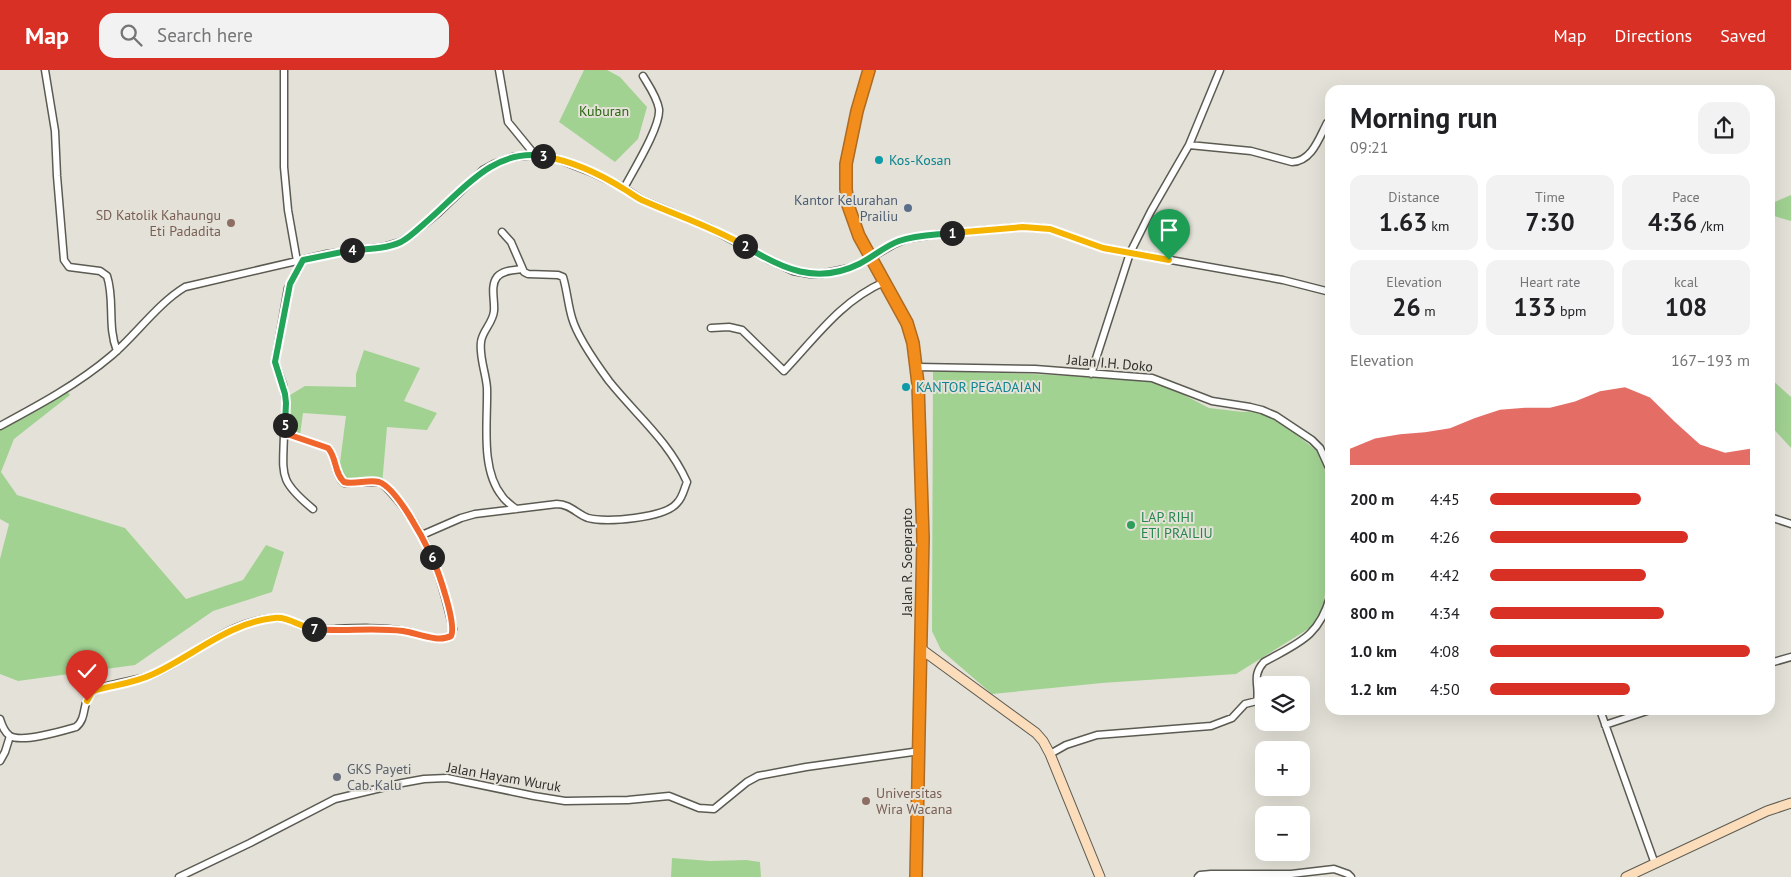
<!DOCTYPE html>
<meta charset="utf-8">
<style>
body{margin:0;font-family:"PT Sans",sans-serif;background:#f2f2f2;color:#202124;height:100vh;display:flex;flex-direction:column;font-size:19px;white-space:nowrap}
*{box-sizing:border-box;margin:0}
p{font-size:16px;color:#757577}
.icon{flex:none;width:28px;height:28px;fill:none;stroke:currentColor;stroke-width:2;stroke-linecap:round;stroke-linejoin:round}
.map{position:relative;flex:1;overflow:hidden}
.drawer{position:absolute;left:1325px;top:15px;width:450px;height:630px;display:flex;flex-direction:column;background:#fff;border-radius:15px;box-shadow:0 5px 20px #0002}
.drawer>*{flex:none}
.controls{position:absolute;left:1255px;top:606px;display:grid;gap:10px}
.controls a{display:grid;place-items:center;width:55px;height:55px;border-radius:10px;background:#fff;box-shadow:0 5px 20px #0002;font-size:25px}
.pin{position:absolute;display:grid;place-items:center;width:42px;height:42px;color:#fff;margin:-51px -21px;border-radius:50% 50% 50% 0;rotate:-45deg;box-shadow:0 0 5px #0007}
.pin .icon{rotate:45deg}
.km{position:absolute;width:25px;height:25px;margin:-12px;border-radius:50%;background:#222;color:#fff;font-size:14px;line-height:25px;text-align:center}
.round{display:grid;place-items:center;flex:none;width:52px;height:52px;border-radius:15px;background:#f2f2f2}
.head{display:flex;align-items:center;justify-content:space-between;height:85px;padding:0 25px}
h1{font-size:28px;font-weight:700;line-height:38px}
.stats{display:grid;grid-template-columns:repeat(3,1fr);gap:8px;height:85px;padding:5px 25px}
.stats div{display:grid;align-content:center;border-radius:12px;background:#f2f2f2;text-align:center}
.stats b{font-size:25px;font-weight:700}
.stats small{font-size:14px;font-weight:400}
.stats p{font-size:14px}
.chart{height:140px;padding:10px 25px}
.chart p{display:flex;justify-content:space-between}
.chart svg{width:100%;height:90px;margin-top:5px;fill:#d93025;opacity:.7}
ul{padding:0 25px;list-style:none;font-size:16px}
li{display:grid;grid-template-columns:80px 60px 1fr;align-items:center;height:38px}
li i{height:12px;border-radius:6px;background:#d93025}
header{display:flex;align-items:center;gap:30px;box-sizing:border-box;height:70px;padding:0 25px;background:#d93025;color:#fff}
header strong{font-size:24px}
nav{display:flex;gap:28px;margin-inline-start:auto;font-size:18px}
.search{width:350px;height:45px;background:#f2f2f2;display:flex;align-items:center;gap:12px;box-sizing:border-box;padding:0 18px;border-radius:15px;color:#757577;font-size:19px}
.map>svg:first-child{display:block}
</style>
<header>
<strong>Map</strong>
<div class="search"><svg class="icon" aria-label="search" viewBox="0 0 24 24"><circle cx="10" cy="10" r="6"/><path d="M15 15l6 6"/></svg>Search here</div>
<nav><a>Map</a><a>Directions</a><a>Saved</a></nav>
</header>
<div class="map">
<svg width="1791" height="807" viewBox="0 0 1791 807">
<rect width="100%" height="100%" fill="#e4e2d8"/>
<!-- green -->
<path fill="#a1d292" d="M 584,0 L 607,0 L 620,7 L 647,37 L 638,69 L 615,92 L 559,52 Z
M 1791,125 L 1791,151 L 1774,146 L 1770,134 Z
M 364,280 L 420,298 L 404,331 L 437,343 L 427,360 L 387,357 L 382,415 L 345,415 L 338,408 L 346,346 L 303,343 L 300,365 L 288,360 L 288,335 L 285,328 L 305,316 L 356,317 L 356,304 Z
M 933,301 L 1032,304 L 1127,309 L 1163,314 L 1209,338 L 1243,342 L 1259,341 L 1289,359 L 1320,383 L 1324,396 L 1330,431 L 1330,480 L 1323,541 L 1313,556 L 1236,604 L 1102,613 L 992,624 L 941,580 L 932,561 Z
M 1770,308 L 1791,327 L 1791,378 L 1770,355 Z
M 65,318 L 70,325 L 14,369 L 1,402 L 17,425 L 125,458 L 186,529 L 243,510 L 266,475 L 284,482 L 272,522 L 213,541 L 135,595 L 18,611 L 0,604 L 0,489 L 9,454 L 0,449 L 0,360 Z
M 672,788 L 710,791 L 746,790 L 760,792 L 761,807 L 671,807 Z"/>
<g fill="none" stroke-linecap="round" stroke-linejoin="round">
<defs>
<path id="street" d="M 45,0 L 55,61 L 57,106 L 64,190 L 69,197 L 100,201 L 107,206 C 115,230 107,256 117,281
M 284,0 L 284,97 L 288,140 L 297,191
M 499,0 L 508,52 L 535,85 L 555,88 L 591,102 L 624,118 L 642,130 L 710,158 L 771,191 L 793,201 L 810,204 L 821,204 L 850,198 L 865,191 L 894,174 L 906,169 L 938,164 L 1023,157 L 1050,159 L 1103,178 L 1283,210 L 1330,222
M 1189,75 L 1251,81 L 1292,92 C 1312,91 1319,68 1327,53 L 1330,51
M 624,118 C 633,101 661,56 659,39 C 657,27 649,16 643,6
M 711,258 L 729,257 L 742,260 L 784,301 C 816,267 841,231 884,212
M 917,297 L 1035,299 L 1152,308 L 1212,331 L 1250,337 L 1262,340 L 1276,346 L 1312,370 L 1320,378 L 1330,400
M 1091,304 L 1130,183 L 1151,141 L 1189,75 L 1220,0
M 0,356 C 39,335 78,314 111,286 C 136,265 157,234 185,217 L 327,184 L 383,177 L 400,172 L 410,166 L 438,143 L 483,100 L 494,94 L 513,87 L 535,85
M 284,363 C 283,406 278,410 313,439
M 516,439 C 511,435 505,431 502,426 C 480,399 488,350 487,318 C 486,303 479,287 481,272 C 482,261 493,253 494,241 C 495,230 490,216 497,207 C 503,200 514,200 522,199
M 1770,447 L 1791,454
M 422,465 L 461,448 L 475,444 L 557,434 C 570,434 577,444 588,448 C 606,453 665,448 677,433 C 683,427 684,419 687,412 C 668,370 637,346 609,311 C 598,296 577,266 572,248 C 568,235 567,220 563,207 L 558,205 L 528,204 L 524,202 L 511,172 L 502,162
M 1770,593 L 1791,587
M 1600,640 L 1655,794
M 0,649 C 2,655 4,662 10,666 C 22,673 62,661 76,657 C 87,649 82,632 91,623 C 99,615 136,611 149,606 C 191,589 229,549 276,548 C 289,547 300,557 312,559 C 320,560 328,559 335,559 C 358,558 381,557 404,561 C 417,563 440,573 451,566 L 453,559 C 442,512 433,477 404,438 C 397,429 389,419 380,412 L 344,413 C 334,404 337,388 328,378 L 284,363 L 286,333 L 283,315 L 275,292 L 288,218 L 303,190
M 1605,655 L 1650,640
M 1050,684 L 1066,675 L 1097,665 L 1211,656 L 1232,648 L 1245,634 L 1257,631 C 1260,615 1251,606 1264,592 C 1298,573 1319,567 1330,527
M 0,691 L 5,682 L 10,666
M 179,807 L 250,773 L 335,729 L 402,713 L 424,709 L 447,708 L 534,726 L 565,731 L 628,730 L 669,726 L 699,738 L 714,739 L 747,712 L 758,706 L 806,697 L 920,681
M 1198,807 L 1200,805 L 1211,804 L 1291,804 L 1334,799 L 1348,804 L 1351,807"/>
<path id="secondary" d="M 921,579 L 1036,663 L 1043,671 L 1050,684 L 1100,807
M 1626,807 L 1767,741 L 1791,733"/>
<path id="highway" d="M 869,0 L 857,41 L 846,94 L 846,119 L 848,135 L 859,166 L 907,253 L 913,273 L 918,314 L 923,468 L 916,807"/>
</defs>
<!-- street casing -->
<use href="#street" stroke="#5c5b52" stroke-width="9"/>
<!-- secondary casing -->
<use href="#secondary" stroke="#5c5b52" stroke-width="11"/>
<!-- highway casing -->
<use href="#highway" stroke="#ae6b21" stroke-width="14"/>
<!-- street -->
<use href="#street" stroke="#fff" stroke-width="6"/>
<!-- secondary -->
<use href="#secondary" stroke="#fbdcbb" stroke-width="9"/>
<!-- highway -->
<use href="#highway" stroke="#f28c1b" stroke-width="11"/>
</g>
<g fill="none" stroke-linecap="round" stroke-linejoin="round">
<defs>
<path id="split-1" d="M 952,163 L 1023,157 L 1050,159 L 1103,178 L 1169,190"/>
<path id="split-2" d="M 745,176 C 782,199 817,215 859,194 C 873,187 885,176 899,171 C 916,165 935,165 952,163"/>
<path id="split-3" d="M 543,86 C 571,91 600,104 624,119 C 631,123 637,128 644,131 C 678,146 713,157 745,176"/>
<path id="split-4" d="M 352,180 C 368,179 386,179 401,172 C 410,167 417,160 425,153 C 460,124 491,78 543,86"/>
<path id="split-5" d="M 285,355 L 286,333 L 285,324 L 275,292 L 290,214 L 303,190 L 352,180"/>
<path id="split-6" d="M 285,355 L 284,363 L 328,378 C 337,388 334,403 344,412 C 355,415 368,409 379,412 C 397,418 424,470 432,487"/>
<path id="split-7" d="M 314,559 C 343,562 373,557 403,561 C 417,563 438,573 451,566 C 457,554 438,501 432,487"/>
<path id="split-8" d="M 87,631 L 92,622 L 96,620 C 114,615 134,613 151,605 C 192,587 227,553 274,548 C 288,546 300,557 314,559"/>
</defs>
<!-- split-1 casing -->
<use href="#split-1" stroke="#fff" stroke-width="10"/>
<!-- split-2 casing -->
<use href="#split-2" stroke="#fff" stroke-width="10"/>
<!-- split-3 casing -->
<use href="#split-3" stroke="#fff" stroke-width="10"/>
<!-- split-4 casing -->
<use href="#split-4" stroke="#fff" stroke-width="10"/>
<!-- split-5 casing -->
<use href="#split-5" stroke="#fff" stroke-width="10"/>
<!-- split-6 casing -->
<use href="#split-6" stroke="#fff" stroke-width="10"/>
<!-- split-7 casing -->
<use href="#split-7" stroke="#fff" stroke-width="10"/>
<!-- split-8 casing -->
<use href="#split-8" stroke="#fff" stroke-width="10"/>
<!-- split-1 -->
<use href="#split-1" stroke="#f5b400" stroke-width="6"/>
<!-- split-2 -->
<use href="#split-2" stroke="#22a559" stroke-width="6"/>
<!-- split-3 -->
<use href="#split-3" stroke="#f5b400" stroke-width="6"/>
<!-- split-4 -->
<use href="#split-4" stroke="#22a559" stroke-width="6"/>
<!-- split-5 -->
<use href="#split-5" stroke="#22a559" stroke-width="6"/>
<!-- split-6 -->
<use href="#split-6" stroke="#f0652b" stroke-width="6"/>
<!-- split-7 -->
<use href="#split-7" stroke="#f0652b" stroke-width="6"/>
<!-- split-8 -->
<use href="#split-8" stroke="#f5b400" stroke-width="6"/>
</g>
<!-- markers -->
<g fill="#0f9aa8" stroke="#e4e2d8" stroke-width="2">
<circle cx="879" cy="90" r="5"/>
<circle cx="906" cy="317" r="5"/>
</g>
<circle fill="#5c6f8a" stroke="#e4e2d8" stroke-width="2" cx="908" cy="138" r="5"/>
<g fill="#8d6e63" stroke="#e4e2d8" stroke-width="2">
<circle cx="231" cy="153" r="5"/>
<circle cx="866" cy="731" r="5"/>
</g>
<circle fill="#2e9e5b" stroke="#e4e2d8" stroke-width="2" cx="1131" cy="455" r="5"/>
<circle fill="#6b7280" stroke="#e4e2d8" stroke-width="2" cx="337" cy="707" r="5"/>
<g text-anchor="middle" stroke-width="4" stroke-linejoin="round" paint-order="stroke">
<!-- park labels -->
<g font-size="14" fill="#2a670f" stroke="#e4e2d8">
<text x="604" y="46">Kuburan</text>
</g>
<!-- culture labels -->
<g font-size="14" fill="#0d838f" stroke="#e4e2d8" text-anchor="start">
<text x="889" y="95">Kos-Kosan</text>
<text x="916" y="322">KANTOR PEGADAIAN</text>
</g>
<!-- service labels -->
<g font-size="14" fill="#4e5e75" stroke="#e4e2d8" text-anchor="end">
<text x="898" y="135">Kantor Kelurahan<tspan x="898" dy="16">Prailiu</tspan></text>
</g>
<!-- education labels -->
<g font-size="14" fill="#785e54" stroke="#e4e2d8" text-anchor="end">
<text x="221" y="150">SD Katolik Kahaungu<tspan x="221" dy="16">Eti Padadita</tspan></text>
<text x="876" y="728" text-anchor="start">Universitas<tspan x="876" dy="16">Wira Wacana</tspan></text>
</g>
<!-- street labels -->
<g font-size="14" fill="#2f2f2b" stroke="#e4e2d8">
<text transform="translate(1110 293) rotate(5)" y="5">Jalan I.H. Doko</text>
<text transform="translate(907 492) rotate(-90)" y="5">Jalan R. Soeprapto</text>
<text transform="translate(504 707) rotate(10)" y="5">Jalan Hayam Wuruk</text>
</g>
<!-- leisure labels -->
<g font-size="14" fill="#27864d" stroke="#e4e2d8" text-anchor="start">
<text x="1141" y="452">LAP. RIHI<tspan x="1141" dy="16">ETI PRAILIU</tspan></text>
</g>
<!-- worship labels -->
<g font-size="14" fill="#5b616d" stroke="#e4e2d8" text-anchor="start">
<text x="347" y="704">GKS Payeti<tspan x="347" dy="16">Cab. Kalu</tspan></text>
</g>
</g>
</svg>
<div class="controls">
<a><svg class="icon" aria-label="layers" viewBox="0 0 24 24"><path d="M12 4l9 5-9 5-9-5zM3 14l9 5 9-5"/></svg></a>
<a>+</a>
<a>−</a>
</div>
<div class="pin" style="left:1169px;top:190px;background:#1e9e55"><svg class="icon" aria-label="arrive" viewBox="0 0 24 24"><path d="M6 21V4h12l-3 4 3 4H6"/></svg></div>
<div class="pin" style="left:87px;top:631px;background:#d93025"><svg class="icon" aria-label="check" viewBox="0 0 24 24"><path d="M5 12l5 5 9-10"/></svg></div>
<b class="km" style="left:952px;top:163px">1</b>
<b class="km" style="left:745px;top:176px">2</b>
<b class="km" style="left:543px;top:86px">3</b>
<b class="km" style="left:352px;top:180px">4</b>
<b class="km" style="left:285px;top:355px">5</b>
<b class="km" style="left:432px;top:487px">6</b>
<b class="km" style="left:314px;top:559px">7</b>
<section class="drawer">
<div class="head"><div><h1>Morning run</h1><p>09:21</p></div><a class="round"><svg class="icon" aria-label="share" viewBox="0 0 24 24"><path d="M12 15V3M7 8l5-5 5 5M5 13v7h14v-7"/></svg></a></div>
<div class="stats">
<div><p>Distance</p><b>1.63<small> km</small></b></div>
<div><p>Time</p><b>7:30</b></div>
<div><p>Pace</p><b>4:36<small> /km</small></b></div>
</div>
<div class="stats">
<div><p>Elevation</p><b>26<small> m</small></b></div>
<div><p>Heart rate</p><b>133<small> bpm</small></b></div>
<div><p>kcal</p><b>108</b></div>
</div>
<div class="chart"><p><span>Elevation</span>167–193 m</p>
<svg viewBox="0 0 160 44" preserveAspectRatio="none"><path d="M0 44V36L10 31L20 29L30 28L40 26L50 21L60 17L70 16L80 16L90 13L100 8L110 6L120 11L130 23L140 34L150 38L160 36V44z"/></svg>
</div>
<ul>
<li><b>200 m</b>4:45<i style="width:58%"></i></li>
<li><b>400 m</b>4:26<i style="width:76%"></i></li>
<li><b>600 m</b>4:42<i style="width:60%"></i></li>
<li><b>800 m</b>4:34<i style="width:67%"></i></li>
<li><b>1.0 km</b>4:08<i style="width:100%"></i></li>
<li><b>1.2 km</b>4:50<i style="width:54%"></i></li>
</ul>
</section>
</div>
